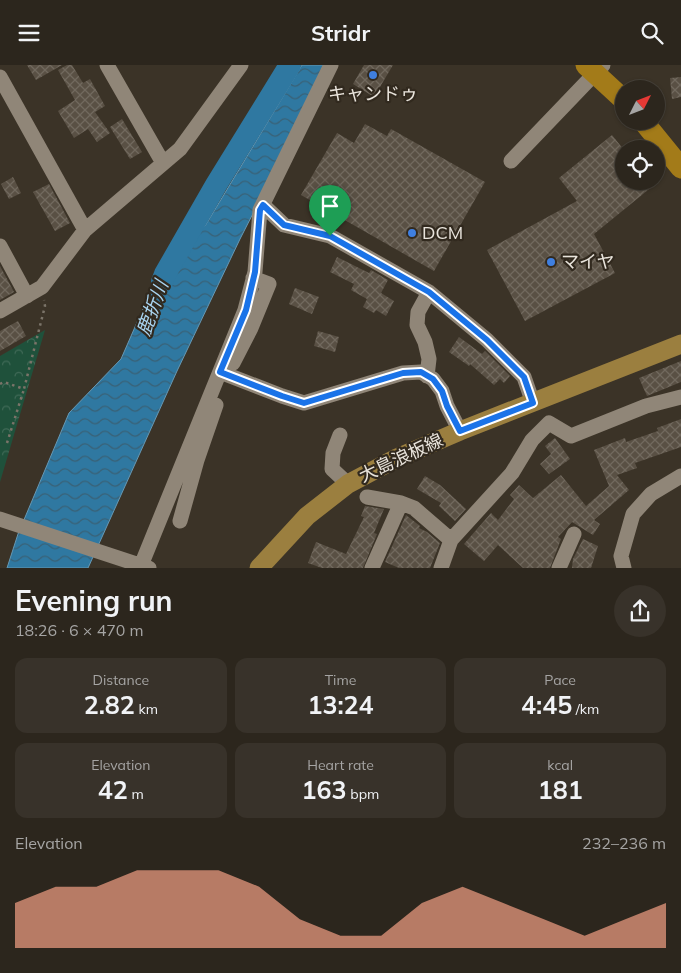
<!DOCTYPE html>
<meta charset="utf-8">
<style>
body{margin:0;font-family:Mulish,"Noto Sans JP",sans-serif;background:#38322a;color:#f1f3f6;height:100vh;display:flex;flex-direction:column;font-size:19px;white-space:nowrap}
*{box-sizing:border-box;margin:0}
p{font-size:16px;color:#a6a5a4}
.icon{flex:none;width:28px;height:28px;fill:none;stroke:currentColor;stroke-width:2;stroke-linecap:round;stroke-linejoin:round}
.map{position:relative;height:503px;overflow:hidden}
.sheet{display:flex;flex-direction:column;background:#2c261d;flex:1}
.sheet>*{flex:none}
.needle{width:32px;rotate:48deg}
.tools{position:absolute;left:615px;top:15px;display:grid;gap:10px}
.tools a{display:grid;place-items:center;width:50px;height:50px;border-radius:50%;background:#2c261d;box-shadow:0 1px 4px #0004,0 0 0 1px #48433b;font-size:25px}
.pin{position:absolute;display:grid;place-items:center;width:42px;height:42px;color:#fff;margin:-51px -21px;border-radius:50% 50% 50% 0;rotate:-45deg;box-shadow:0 0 5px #0007}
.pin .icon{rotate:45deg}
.round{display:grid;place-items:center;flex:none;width:52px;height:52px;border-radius:26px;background:#38322a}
.headline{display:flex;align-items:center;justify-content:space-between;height:85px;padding:0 15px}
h1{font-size:28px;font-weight:700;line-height:38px}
.metrics{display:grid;grid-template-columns:repeat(3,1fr);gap:8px;height:85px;padding:5px 15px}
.metrics div{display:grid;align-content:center;border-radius:12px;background:#38322a;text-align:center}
.metrics b{font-size:25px;font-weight:700}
.metrics small{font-size:14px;font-weight:400}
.metrics p{font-size:14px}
.chart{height:140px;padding:10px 15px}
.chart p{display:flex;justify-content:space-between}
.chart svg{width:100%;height:90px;margin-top:5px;fill:#f39f84;opacity:.7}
header{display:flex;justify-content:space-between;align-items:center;height:65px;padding:0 15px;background:#2c261d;font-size:22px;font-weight:700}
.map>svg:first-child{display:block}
</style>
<header><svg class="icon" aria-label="menu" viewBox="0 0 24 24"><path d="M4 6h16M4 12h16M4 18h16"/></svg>Stridr<svg class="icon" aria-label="search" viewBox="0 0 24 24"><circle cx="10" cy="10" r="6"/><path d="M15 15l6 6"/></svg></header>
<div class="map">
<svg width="681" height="503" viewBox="0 0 681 503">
<defs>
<pattern id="park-crowns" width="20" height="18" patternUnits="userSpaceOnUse" patternTransform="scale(1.25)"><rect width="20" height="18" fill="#1f513b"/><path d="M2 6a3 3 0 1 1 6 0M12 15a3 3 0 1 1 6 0" fill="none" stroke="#406a57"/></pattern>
<pattern id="water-waves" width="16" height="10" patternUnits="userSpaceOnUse" patternTransform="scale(1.25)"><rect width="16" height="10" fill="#2f78a1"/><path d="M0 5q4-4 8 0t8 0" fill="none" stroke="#396176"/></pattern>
<pattern id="building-cross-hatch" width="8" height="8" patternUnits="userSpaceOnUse" patternTransform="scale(1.25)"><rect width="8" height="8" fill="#595044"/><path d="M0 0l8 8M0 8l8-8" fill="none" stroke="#71695e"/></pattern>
</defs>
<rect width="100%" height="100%" fill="#3b3327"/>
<!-- park -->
<path fill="url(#park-crowns)" d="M 45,265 L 0,417 L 0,291 Z"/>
<!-- water -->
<path fill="url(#water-waves)" stroke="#6798b3" d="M 302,0 L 331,0 L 322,13 L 240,174 L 177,306 L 88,503 L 7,503 L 18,469 L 69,348 L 121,294 L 159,207 L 205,161 Z"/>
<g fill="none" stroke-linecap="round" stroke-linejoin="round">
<!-- stream -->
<path stroke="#6798b3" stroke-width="4" d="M 287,0 L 288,2"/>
<!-- river -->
<path stroke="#2f78a1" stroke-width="22" d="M 162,217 L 165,209 L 216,120 L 290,0"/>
</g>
<!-- building -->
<path fill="url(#building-cross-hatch)" d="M 27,0 L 62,0 L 36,15 Z
M 67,0 L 72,0 L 83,18 L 90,14 L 105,41 L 95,47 L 110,68 L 97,77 L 88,64 L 74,73 L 58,46 L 75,35 L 58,5 Z
M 364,0 L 393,0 L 374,32 L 353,19 Z
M 681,12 L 681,32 L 672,34 L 670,13 Z
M 122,54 L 142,87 L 130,94 L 110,62 Z
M 365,59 L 387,71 L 391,64 L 485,117 L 434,206 L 301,130 L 337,68 L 354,78 Z
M 612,70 L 624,85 L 624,116 L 659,116 L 594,169 L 615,208 L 525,256 L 487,185 L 577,136 L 559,113 Z
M 13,112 L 21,128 L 9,134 L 1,119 Z
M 49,119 L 70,158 L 55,166 L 33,127 Z
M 337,192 L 369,208 L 371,205 L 388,215 L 381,228 L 394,236 L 386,251 L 376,245 L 374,248 L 363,242 L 367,234 L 351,225 L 354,219 L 330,207 Z
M 0,201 L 14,227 L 0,235 Z
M 295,223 L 319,232 L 312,249 L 289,239 Z
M 18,256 L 26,271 L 0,286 L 0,266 Z
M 318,266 L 339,272 L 335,287 L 314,281 Z
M 459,272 L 482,289 L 485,286 L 510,311 L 504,318 L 500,314 L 494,320 L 470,299 L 469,301 L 449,287 Z
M 681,296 L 681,317 L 647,331 L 639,313 Z
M 681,354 L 681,382 L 635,398 L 637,403 L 617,410 L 629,425 L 594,455 L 600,459 L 593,470 L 572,457 L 558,472 L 561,474 L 550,503 L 523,503 L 498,480 L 484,496 L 464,479 L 491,448 L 498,455 L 514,434 L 510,430 L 519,420 L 533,433 L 561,410 L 586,441 L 609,421 L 594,385 L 625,373 L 626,377 L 658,366 L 657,363 Z
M 555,373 L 570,394 L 549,409 L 540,399 L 551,389 L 545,381 Z
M 425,411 L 440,420 L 466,444 L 455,456 L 439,441 L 441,438 L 417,424 Z
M 365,441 L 384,444 L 374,468 L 377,469 L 363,503 L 322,503 L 308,498 L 316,477 L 346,489 L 364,452 L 361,451 Z
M 406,450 L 420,461 L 419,463 L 427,467 L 440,478 L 430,503 L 399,503 L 385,497 Z
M 583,474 L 598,481 L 591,503 L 572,503 L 573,494 Z"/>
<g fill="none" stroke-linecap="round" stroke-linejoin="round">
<!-- path -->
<path stroke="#7b7469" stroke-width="2.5" stroke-dasharray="2.5 4" stroke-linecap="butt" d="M 0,319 L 4,317 L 24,324 L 45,241 L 44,235
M 7,378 L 24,324"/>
<!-- minor -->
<path stroke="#908678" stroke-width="15" d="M 107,0 L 163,98
M 0,12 L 85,165
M 511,96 L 603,0
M 263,140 L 284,160 L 330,171 L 429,227 L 487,275 L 524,312 L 533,338
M 0,181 L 27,231
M 0,246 L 42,222 L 85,165 L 180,84 L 241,0
M 233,298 L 251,263 L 269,219 L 253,213
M 220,307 L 282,331 L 304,338 L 403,308 L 421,307 L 433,314 L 442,326 L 447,341 L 460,366
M 427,311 L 429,294 L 425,277 L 417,260 L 418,247 L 429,227
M 340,370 L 333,388 L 332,404 L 348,419
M 367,432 L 401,438 L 414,443 L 451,475
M 0,454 L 149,503
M 180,456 L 197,395 L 216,340
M 140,503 L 245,245 L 255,207 L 260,145 L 331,0
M 372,503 L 401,438
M 441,503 L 451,475 L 512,408 L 532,375 L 549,358 L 571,371 L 646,341 L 681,332
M 559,503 L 574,469
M 624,503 L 621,491 L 633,449 L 651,429 L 681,411"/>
<!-- major -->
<path stroke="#9b7f3f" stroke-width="19" d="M 259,503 L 307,451 L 348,419 L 397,393 L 460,366 L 681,279"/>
<!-- highway -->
<path stroke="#a37b19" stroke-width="21" d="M 586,0 L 624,35
M 643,56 L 681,103"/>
</g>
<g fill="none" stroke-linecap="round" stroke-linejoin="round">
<defs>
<path id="route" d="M 263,140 L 284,160 L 330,171 L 429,227 L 487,275 L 524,312 L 533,338 L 460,366 L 447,341 L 442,326 L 433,314 L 421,307 L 403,308 L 304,338 L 282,331 L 220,307 L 246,245 L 255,207 L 260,145 Z"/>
</defs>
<!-- route casing -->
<use href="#route" stroke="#fff" stroke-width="10"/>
<!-- route -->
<use href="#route" stroke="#1a73e8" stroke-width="6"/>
</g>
<!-- markers -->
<g fill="#3f7fe0" stroke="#31291e" stroke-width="2">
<circle cx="373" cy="10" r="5"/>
<circle cx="412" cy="168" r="5"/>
<circle cx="551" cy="197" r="5"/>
</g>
<g text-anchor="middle" stroke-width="4.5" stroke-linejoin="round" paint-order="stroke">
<!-- poi labels -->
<g font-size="18" fill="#e9e4dc" stroke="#31291e" text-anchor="start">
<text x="373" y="35" text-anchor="middle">キャンドゥ</text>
<text x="422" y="174">DCM</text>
<text x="561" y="203">マイヤ</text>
</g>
<!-- street labels -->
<g font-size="18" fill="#e9e4dc" stroke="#31291e">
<text transform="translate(401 393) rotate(-25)" y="6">大島浪板線</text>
</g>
<!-- water labels -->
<g font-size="19" font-style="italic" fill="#a8d3ef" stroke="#31291e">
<text transform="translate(152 243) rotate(-70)" y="7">鹿折川</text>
</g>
</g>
</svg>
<div class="tools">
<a><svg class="needle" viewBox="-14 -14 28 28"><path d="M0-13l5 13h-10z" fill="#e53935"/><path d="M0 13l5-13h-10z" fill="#a6a5a4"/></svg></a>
<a><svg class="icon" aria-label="locate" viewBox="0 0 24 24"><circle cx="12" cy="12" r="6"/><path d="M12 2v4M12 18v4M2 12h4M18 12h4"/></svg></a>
</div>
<div class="pin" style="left:330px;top:171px;background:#1e9e55"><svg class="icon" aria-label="arrive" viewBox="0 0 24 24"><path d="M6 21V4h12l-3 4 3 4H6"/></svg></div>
</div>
<section class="sheet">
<div class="headline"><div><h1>Evening run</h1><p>18:26 · 6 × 470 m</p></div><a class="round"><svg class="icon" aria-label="share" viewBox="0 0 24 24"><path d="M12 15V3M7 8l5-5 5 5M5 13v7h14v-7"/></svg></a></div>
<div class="metrics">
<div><p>Distance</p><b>2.82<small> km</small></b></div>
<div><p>Time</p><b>13:24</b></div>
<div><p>Pace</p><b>4:45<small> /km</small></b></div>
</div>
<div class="metrics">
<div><p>Elevation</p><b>42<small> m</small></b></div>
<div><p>Heart rate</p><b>163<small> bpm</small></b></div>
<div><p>kcal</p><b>181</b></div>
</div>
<div class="chart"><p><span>Elevation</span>232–236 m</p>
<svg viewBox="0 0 160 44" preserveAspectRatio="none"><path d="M0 44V22L10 14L20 14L30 6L40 6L50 6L60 14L70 30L80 38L90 38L100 22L110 14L120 22L130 30L140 38L150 30L160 22V44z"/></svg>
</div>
</section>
